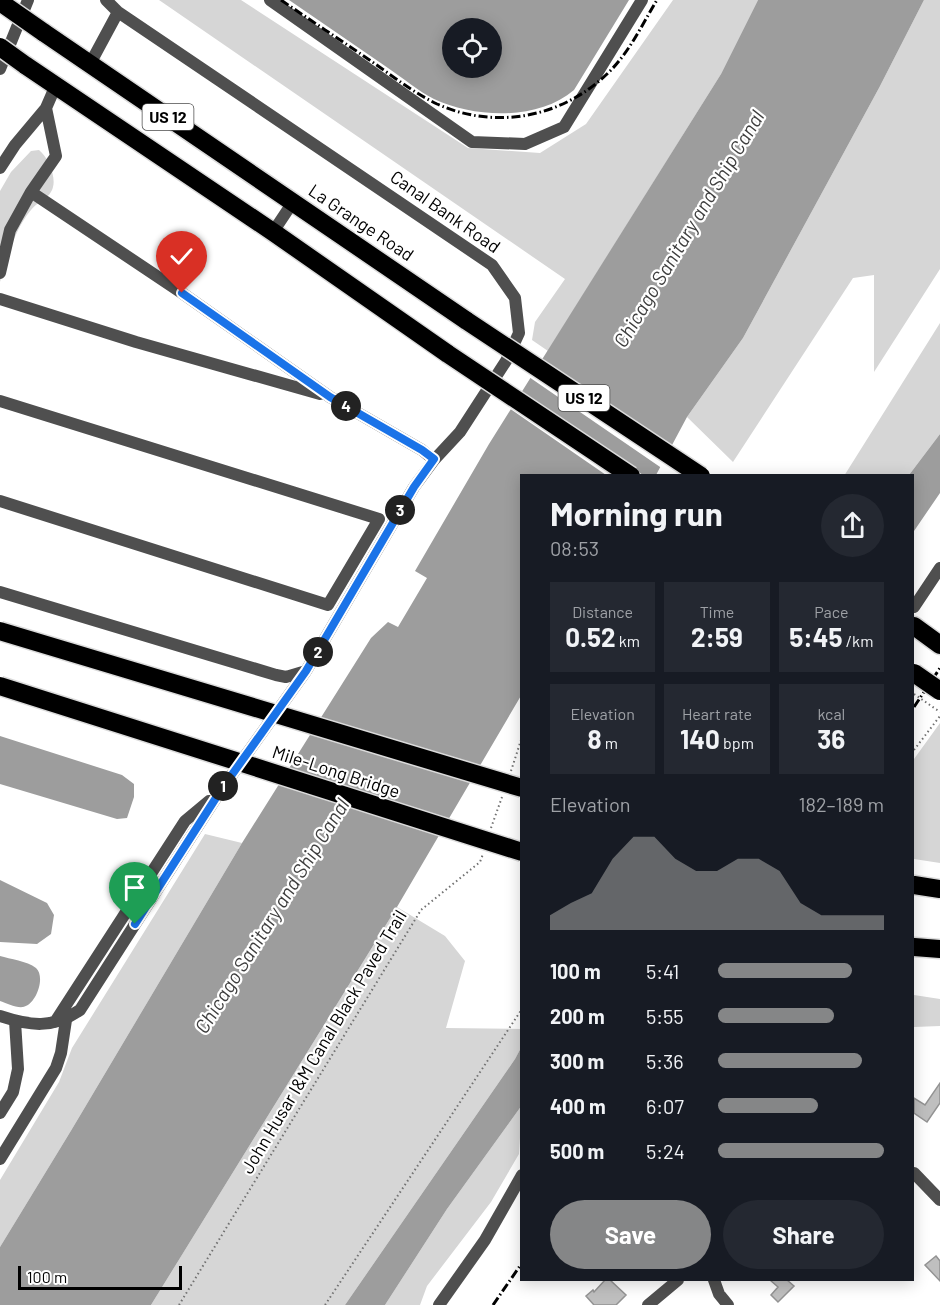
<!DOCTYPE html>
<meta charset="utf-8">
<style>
body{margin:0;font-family:Barlow,sans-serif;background:#242831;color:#f1f3f6;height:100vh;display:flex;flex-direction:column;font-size:22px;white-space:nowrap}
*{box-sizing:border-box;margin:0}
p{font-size:20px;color:#9ea1a6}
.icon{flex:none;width:33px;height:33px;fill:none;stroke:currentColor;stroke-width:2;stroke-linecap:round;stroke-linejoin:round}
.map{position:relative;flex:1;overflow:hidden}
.details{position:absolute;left:520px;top:474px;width:394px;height:807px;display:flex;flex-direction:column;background:#171b24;border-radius:0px;box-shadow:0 3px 15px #0003}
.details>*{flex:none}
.fabs{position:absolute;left:442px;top:18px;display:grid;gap:12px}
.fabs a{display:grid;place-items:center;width:60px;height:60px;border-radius:50%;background:#171b24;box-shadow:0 3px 15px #0003;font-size:30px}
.scale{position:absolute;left:18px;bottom:15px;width:164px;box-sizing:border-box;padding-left:6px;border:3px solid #000;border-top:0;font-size:16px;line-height:21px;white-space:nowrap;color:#000;-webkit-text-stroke:4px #fff;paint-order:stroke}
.pin{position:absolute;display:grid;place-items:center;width:51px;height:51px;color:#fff;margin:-62px -26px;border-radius:50% 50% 50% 0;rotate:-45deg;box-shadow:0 0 6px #0007}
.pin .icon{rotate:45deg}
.km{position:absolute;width:30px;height:30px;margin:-15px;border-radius:50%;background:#222;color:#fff;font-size:16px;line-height:30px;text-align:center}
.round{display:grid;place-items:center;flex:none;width:63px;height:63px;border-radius:32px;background:#242831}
.summary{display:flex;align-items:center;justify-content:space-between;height:102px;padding:0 30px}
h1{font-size:33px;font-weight:700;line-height:45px}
.stats{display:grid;grid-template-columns:repeat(3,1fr);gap:9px;height:102px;padding:6px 30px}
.stats div{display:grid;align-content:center;border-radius:0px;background:#242831;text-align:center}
.stats b{font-size:26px;font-weight:700}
.stats small{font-size:16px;font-weight:400}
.stats p{font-size:16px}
.chart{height:168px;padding:12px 30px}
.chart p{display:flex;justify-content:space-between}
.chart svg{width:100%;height:108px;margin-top:6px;fill:#858687;opacity:.7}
.primary-button{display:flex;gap:12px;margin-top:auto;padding:12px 30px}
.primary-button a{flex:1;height:69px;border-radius:36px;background:#858687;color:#fff;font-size:24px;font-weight:700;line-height:69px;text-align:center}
.primary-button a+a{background:#242831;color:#f1f3f6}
ul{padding:0 30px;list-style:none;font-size:20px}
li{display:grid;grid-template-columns:96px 72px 1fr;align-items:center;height:45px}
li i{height:15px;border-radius:8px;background:#858687}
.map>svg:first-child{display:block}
</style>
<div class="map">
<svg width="940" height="1305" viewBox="0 0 940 1305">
<rect width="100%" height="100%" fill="#fff"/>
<!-- green -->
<path fill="#d6d6d6" d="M 159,0 L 241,0 L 468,148 L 540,153 L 586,124 L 673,0 L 758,0 L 721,74 L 548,351 L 532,340 L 535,322 L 565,279 Z
M 924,0 L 940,0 L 940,269 L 874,372 L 874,275 L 853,278 L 733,462 L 687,417 L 743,338 L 879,88 Z
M 39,150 C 48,157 56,176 53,187 C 50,199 38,201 31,210 C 14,230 8,257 0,282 L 0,191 L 11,172 L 31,151 Z
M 940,323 L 940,434 L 909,475 L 844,476 Z
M 940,723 L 940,863 L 914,859 L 914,759 Z
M 205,834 L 242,843 L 72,1129 L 0,1247 L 0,1180 L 59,1082 L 72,1048 Z
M 397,907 L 445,936 L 465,961 L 446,1028 L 522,1029 L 522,1046 L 515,1059 L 345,1305 L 151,1305 Z
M 914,995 L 940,999 L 940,1026 L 914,1027 Z
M 522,1105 L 519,1154 L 491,1202 L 427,1286 L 420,1305 L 385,1305 L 447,1209 Z"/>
<!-- water -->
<path fill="#9d9d9d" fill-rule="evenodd" d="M 289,0 L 629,0 L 574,90 C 538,121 475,118 434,99 C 418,91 403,78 388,68 C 355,45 322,23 289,0 ZM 453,28 L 492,28 L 492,68 L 453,68 Z
M 758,0 L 924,0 L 879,88 L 743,338 L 687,417 L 656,475 L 522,476 L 522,694 L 397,907 L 151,1305 L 0,1305 L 0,1247 L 72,1129 L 242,843 L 371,638 L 388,622 L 398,627 L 427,578 L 415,571 L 489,444 L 721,74 Z
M 940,434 L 940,493 L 914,531 L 914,476 L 909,475 Z
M 0,736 L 122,775 L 134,784 L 134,797 L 127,818 L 117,819 L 0,784 Z
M 0,880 L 47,903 L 54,915 L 51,934 L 37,944 L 0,942 Z
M 0,956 C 10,959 27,961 36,968 C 46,977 36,1005 23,1007 C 16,1008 6,1003 0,1001 Z
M 522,1046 L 522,1105 L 447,1209 L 385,1305 L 345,1305 L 515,1059 Z"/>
<!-- pier -->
<path fill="#fff" d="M 540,359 L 673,450 L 663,469 L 529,377 Z
M 520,391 L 643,475 L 606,475 L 509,408 Z"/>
<!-- building -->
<path fill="#bfbfbf" stroke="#939393" stroke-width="1.5" d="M 940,1083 L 940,1103 L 927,1122 L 914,1113 L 914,1098 L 925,1105 Z
M 936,1256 L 940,1261 L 940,1281 L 925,1265 Z
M 605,1280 L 610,1280 L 626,1295 L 616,1305 L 594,1305 L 586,1296 L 593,1290 L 594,1292 Z
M 770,1280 L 787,1280 L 794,1286 L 778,1302 L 771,1295 L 778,1287 Z"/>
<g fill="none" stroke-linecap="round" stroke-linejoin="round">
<defs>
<path id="highway" d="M 43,32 L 467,321
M 25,65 L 273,232 L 448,354
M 914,626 L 940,645
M 914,885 L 940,889
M 914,947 L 940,949"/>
</defs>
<!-- highway casing -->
<use href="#highway" stroke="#dbdbdb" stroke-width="21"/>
<!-- path -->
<path stroke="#717171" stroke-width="2" stroke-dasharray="1.5 3" stroke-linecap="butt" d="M 914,694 L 940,712
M 914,750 L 940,716
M 511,771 L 522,737
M 491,828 L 502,797
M 179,1305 L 421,910 L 480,862 L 483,854
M 325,1305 L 522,1009"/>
<!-- minor -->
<path stroke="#4f4f4f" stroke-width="12" d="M 270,0 L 472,142 L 525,144 L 564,127 L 642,0
M 90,64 L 118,12
M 0,69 L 28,0
M 46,108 L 56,156 L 31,192 L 182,293 L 330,397 L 422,450 L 434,460
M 0,168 L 15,145 L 46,108 L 56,85
M 273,232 L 293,202
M 0,273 L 10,230 L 31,192
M 0,299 L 136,342 L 320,394
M 0,401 L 379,519 L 328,605 L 0,501
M 0,592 L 276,675 L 286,677 L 306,671
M 914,607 L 940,568
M 0,1016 C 30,1026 53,1029 80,1010 L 221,790 L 306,671 L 414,487 L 434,460 L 460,432 L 506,361 L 519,333 L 515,298 L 492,265 L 118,12 L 106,0
M 55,1022 L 185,821 L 209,801
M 0,1113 L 13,1092 L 18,1069 L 15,1021
M 0,1159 L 56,1068 L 61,1053 L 66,1020
M 914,1173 L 940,1200
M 714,1280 L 719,1294 L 728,1305
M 439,1305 L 485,1240 L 522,1175
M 648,1305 L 678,1280"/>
<!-- highway -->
<use href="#highway" stroke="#000" stroke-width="18"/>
<!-- rail -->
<path stroke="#000" stroke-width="3" stroke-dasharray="9 3 1.5 3" stroke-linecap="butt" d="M 281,0 C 310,20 339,39 368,59 C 390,74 412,92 437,104 C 497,131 566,117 612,69 C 631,49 643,23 657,0
M 914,707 L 940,668
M 493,1305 L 522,1263"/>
<defs>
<path id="highway-bridge" d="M 0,2 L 43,32
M 0,47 L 25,65
M 467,321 L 701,476
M 448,354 L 631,476
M 0,631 L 522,788
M 914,673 L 940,691
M 0,686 L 522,852"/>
</defs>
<!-- highway-bridge casing -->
<use href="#highway-bridge" stroke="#dbdbdb" stroke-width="21" stroke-linecap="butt"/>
<!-- highway-bridge -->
<use href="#highway-bridge" stroke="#000" stroke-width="18"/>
</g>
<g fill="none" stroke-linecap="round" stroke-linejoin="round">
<defs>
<path id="route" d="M 135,924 L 221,790 L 306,671 L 414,487 L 434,459 L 422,450 L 330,397 L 182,293"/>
</defs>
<!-- route casing -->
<use href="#route" stroke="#fff" stroke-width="12"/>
<!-- route -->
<use href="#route" stroke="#1a73e8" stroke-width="8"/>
</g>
<g text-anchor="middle" stroke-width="4.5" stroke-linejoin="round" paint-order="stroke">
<!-- shield labels -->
<g fill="#fff" stroke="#4c4c4c" stroke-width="1.5">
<rect x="142.5" y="104" width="51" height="26" rx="4.5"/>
<rect x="558.5" y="385" width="51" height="26" rx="4.5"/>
</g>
<g font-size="16" font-weight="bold" fill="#000">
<text x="168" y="123">US 12</text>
<text x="584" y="404">US 12</text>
</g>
<!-- street labels -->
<g font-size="18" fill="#000" stroke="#fff">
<text transform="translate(445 212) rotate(35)" y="6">Canal Bank Road</text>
<text transform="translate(361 223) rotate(34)" y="6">La Grange Road</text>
<text transform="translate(336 772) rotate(18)" y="6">Mile-Long Bridge</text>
<text transform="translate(324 1042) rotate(-59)" y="6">John Husar I&amp;M Canal Black Paved Trail</text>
</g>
<!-- water labels -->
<g font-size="20" font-style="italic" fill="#3e3e3e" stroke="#fff">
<text transform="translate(689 229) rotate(-59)" y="7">Chicago Sanitary and Ship Canal</text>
<text transform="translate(272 916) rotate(-58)" y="7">Chicago Sanitary and Ship Canal</text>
</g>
</g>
</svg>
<div class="fabs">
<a><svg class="icon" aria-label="locate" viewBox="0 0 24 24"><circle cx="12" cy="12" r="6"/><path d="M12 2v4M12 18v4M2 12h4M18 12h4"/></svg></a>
</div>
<div class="scale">100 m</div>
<div class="pin" style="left:135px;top:924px;background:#1e9e55"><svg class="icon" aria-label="arrive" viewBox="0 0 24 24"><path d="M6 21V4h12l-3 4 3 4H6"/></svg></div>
<div class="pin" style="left:182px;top:293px;background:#d93025"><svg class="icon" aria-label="check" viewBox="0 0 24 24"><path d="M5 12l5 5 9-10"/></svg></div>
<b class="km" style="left:223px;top:786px">1</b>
<b class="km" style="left:318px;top:652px">2</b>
<b class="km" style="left:400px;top:510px">3</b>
<b class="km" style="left:346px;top:406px">4</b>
<section class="details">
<div class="summary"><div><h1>Morning run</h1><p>08:53</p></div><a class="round"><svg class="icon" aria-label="share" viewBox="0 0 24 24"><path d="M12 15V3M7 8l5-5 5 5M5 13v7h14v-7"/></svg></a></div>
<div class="stats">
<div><p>Distance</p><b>0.52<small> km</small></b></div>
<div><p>Time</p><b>2:59</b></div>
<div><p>Pace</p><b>5:45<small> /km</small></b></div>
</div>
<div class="stats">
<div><p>Elevation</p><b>8<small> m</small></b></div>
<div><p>Heart rate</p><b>140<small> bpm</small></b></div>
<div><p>kcal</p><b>36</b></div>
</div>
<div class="chart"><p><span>Elevation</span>182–189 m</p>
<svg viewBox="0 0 160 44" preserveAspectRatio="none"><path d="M0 44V38L10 33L20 29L30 15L40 6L50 6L60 15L70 20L80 20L90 15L100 15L110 20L120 33L130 38L140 38L150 38L160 38V44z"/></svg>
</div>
<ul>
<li><b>100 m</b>5:41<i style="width:81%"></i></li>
<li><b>200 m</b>5:55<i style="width:70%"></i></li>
<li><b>300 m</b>5:36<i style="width:87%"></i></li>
<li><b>400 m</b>6:07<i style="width:60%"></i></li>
<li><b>500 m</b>5:24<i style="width:100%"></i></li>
</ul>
<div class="primary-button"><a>Save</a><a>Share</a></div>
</section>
</div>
